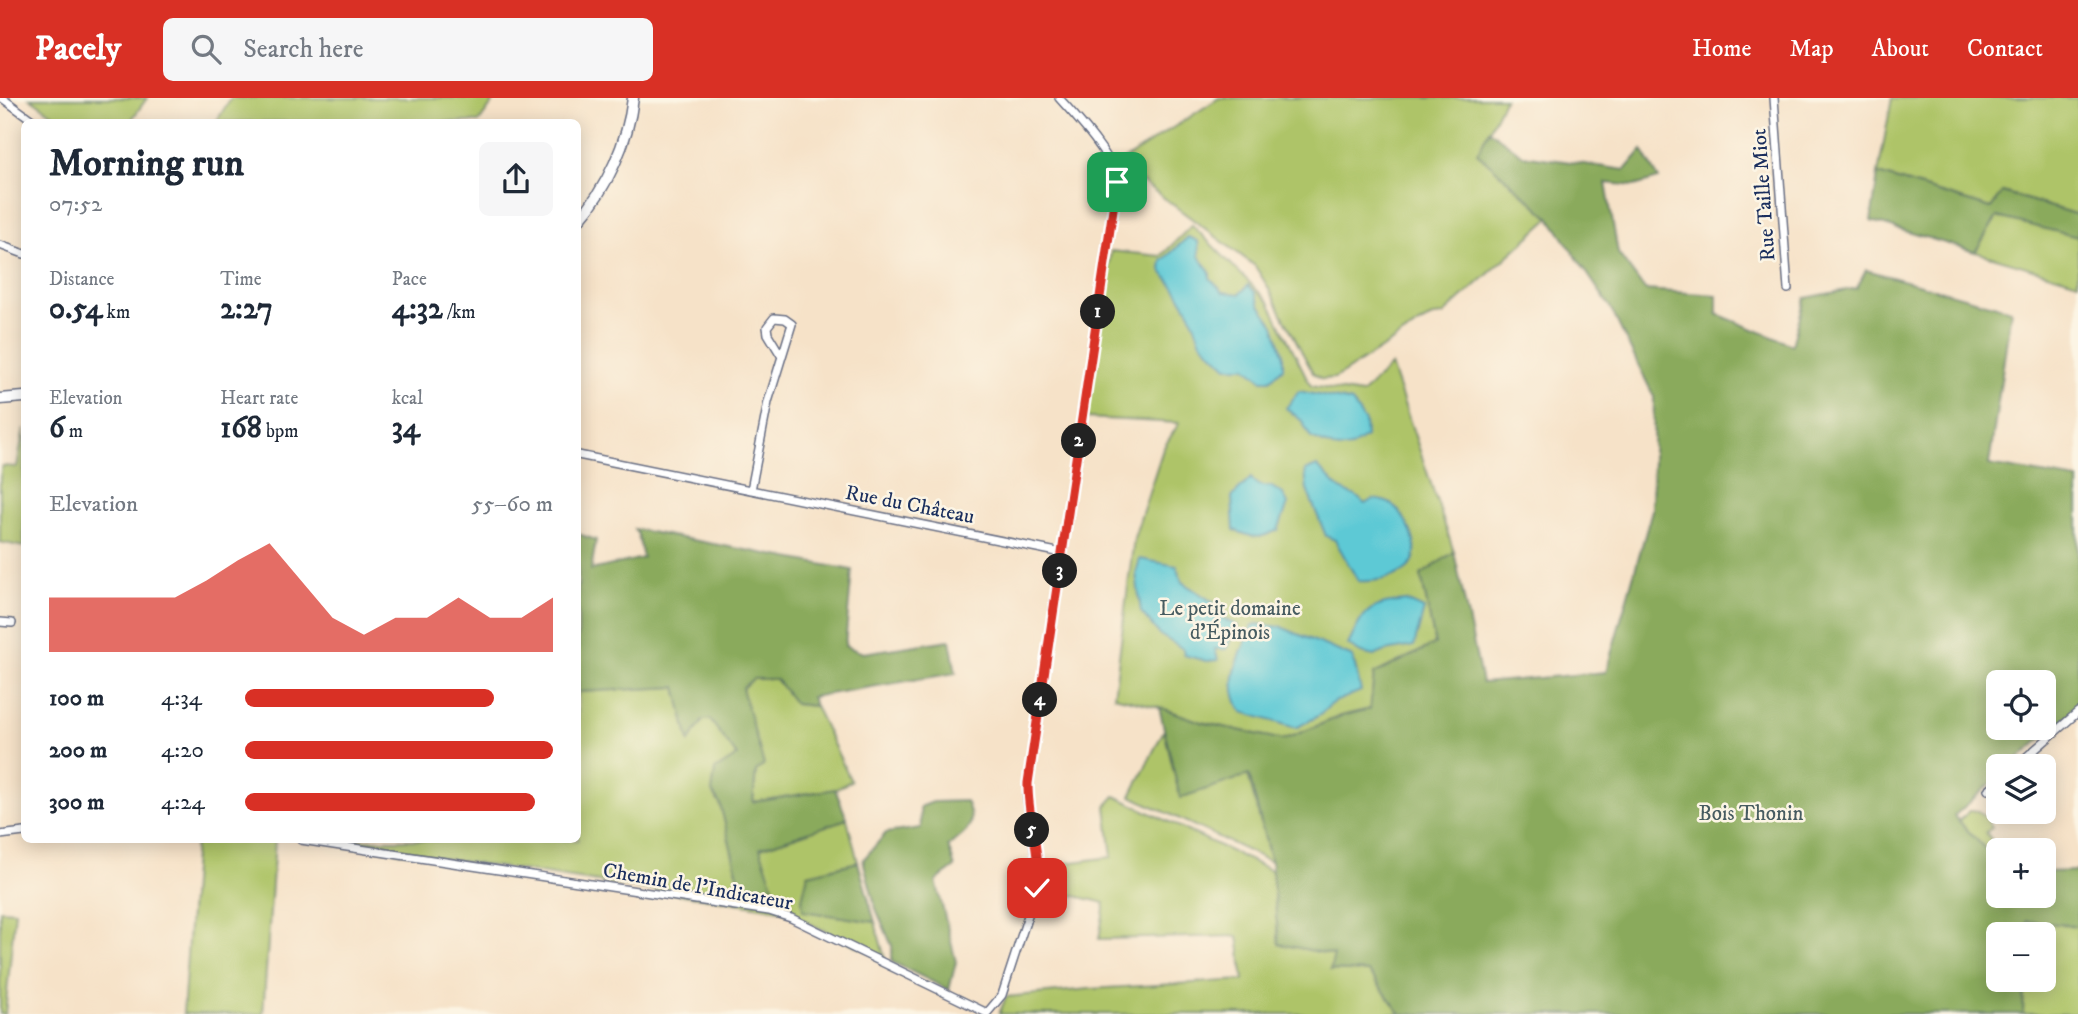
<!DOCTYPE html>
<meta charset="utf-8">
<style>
body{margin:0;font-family:"IM FELL DW Pica",serif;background:#f6f6f7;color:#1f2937;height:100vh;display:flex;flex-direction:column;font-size:26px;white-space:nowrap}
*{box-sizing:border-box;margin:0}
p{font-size:23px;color:#747a83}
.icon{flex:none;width:38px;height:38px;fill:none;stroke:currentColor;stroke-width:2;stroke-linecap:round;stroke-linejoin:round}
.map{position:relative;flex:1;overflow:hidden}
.panel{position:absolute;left:21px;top:21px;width:560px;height:724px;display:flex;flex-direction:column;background:#fff;border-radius:10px;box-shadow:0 4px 18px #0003}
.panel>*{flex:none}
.buttons{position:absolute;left:1986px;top:572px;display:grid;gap:14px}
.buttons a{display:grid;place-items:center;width:70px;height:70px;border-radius:10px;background:#fff;box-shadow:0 4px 18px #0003;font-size:35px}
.pin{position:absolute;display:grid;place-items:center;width:60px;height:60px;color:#fff;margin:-30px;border-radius:14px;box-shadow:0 4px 10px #0006}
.km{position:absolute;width:35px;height:35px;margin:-18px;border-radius:50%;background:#222;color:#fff;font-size:19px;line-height:35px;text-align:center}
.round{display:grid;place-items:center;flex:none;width:74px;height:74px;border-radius:10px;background:#f6f6f7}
.head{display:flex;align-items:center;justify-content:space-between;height:119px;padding:0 28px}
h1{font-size:38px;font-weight:700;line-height:52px}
.metrics{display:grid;grid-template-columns:repeat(3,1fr);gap:10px;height:119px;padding:7px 28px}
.metrics div{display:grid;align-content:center}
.metrics b{font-size:30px;font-weight:700}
.metrics small{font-size:19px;font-weight:400}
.metrics p{font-size:19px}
.chart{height:196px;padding:14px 28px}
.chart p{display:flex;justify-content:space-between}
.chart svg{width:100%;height:126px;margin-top:7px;fill:#d93025;opacity:.7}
ul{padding:0 28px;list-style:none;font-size:23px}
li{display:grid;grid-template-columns:112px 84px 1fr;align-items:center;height:52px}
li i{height:18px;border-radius:9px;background:#d93025}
header{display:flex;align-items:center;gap:42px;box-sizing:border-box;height:98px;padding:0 35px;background:#d93025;color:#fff}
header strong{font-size:33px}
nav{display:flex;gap:38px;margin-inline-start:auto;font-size:24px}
.search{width:490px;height:63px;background:#f6f6f7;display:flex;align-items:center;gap:18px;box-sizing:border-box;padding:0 24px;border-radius:10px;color:#747a83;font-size:26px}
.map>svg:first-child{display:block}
</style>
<header>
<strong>Pacely</strong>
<div class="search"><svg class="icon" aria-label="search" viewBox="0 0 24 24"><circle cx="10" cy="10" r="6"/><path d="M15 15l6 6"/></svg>Search here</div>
<nav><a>Home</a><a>Map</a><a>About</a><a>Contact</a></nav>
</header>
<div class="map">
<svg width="2078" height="916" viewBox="0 0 2078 916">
<rect width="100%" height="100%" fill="#fcf5e5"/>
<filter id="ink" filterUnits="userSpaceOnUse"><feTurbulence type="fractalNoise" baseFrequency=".0143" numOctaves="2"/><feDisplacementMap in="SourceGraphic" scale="14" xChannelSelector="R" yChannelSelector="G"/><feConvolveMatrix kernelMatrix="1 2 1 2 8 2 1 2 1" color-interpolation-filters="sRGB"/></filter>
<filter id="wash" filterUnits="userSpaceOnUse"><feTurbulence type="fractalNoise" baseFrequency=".00686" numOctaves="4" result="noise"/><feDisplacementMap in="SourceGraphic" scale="28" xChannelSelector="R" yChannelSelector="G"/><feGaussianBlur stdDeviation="1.57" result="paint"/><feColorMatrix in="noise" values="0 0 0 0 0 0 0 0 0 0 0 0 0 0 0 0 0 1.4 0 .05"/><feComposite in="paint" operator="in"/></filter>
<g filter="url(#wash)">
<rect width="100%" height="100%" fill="#f6e2c8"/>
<!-- green -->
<path fill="#aec468" stroke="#647a63" stroke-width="2" d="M 30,0 L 147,0 L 130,24 L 116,23 L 111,24 L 64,24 Z
M 231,0 L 496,0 L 479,24 L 216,24 Z
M 1219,0 L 1505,0 L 1478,55 L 1550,120 L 1443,217 L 1435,218 L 1426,222 L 1335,280 L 1322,281 L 1313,275 L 1268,189 L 1255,168 L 1124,70 L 1120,64 Z
M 1892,0 L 2078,0 L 2078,117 L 2003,94 L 1991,110 L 1878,76 Z
M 1997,118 L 2078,139 L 2078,184 L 1975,154 Z
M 1192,127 L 1269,204 L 1311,288 L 1362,296 L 1391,267 L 1454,454 L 1421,477 L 1435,546 L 1374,576 L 1371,611 L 1341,618 L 1283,642 L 1201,624 L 1159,609 L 1114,598 L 1134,440 L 1163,351 L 1179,325 L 1086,320 L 1111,153 L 1161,158 Z
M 24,330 L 24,449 L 0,444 L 0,380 L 2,368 L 17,369 Z
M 753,581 L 777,581 L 795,606 L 815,608 L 851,683 L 835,691 L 753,704 L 756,673 L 742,590 Z
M 676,589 L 689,643 L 703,622 L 710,621 L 738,659 L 712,694 L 720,706 L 760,750 L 847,721 L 858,764 L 808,776 L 803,813 L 875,824 L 885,861 L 781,812 L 324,742 L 578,742 L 578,594 Z
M 1164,632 L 1180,699 L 1248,677 L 1271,764 L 1131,698 Z
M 1115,698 L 1272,773 L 1279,846 L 1335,857 L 1331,872 L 1369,874 L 1401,916 L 999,916 L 1006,899 L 1089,891 L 1244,882 L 1238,838 L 1099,841 L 1105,805 L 1041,790 L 1043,768 L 1112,759 L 1106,708 Z
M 1971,712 L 1978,713 L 1985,718 L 1992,730 L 1986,734 L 1996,748 L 2003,744 L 2010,752 L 1998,752 L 1998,764 L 1958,723 Z
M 195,742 L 275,742 L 263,916 L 183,916 Z
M 0,812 L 15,813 L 5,916 L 0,916 Z
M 2027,823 L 2078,828 L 2078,916 L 2023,916 L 2024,882 L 2044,882 L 2044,836 L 2026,836 Z"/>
<!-- forest -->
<path fill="#8aaa5c" stroke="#526c5d" stroke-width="2" fill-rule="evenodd" d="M 1489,32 L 1523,57 L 1625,72 L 1642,52 L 1659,81 L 1634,88 L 1606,85 L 1618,155 L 1645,192 L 1717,197 L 1717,216 L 1792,247 L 1805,200 L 1857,190 L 1866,172 L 2011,212 L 1989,367 L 2078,382 L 2078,609 L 2010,668 L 1998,668 L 1998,679 L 1954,718 L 1998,764 L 1998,798 L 2044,798 L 2044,774 L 2078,773 L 2078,828 L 2027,823 L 2026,836 L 1998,836 L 1998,882 L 2024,882 L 2023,916 L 1401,916 L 1369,874 L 1330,872 L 1334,857 L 1279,846 L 1271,764 L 1249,677 L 1180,700 L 1159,609 L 1201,624 L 1283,642 L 1341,618 L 1370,611 L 1374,576 L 1435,546 L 1421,477 L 1454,454 L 1482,585 L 1606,574 L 1652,412 L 1654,299 L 1610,209 L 1550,120 L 1477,55 ZM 1998,584 L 2044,584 L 2044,630 L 1998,630 Z
M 1878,76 L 1991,110 L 2002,94 L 2078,117 L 2078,139 L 1997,119 L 1975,154 L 1871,123 Z
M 634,431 L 852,472 L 845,548 L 863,555 L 950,542 L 956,575 L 811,599 L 815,608 L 795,606 L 776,581 L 753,581 L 742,590 L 764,667 L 756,673 L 753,704 L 835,691 L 847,721 L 760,750 L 775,794 L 765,801 L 743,798 L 720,706 L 712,694 L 715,672 L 737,658 L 710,622 L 703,622 L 689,644 L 676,589 L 578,594 L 578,436 L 596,442 L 591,472 L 643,460 L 638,437 Z
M 966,703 C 977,728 969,733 948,748 L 955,769 L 936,783 L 956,864 L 949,892 L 892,864 L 892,848 L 876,811 L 863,762 L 886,735 L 921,730 L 920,709 L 933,704 Z
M 858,764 L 875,824 L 803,813 L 802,801 L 808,776 Z"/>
<!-- water -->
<path fill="#5dc9d5" stroke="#3c7c9a" stroke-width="2" d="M 1188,139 L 1198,143 L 1199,158 L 1210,174 L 1210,180 L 1223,194 L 1240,196 L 1248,187 L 1255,194 L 1260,207 L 1274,227 L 1283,256 L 1283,270 L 1270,282 L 1262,282 L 1246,269 L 1227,269 L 1201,244 L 1190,215 L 1177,193 L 1161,172 L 1162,163 Z
M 1299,293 L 1352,304 L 1365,324 L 1366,339 L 1351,349 L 1338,351 L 1311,340 L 1302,323 L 1286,310 Z
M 1317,368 L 1340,391 L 1356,398 L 1365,406 L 1373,401 C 1378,402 1385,403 1389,405 C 1404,412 1421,447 1413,463 C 1404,480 1375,484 1358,483 L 1335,442 L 1326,438 L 1307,392 L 1305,373 Z
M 1251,380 C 1255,387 1262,389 1270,388 L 1283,396 L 1288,406 L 1278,432 C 1257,442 1255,440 1234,432 L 1232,399 Z
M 1140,461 L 1177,468 L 1182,484 L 1214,505 L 1219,518 L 1238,528 L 1226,551 L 1215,551 L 1218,562 L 1206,563 L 1184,557 L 1183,551 L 1160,537 L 1141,514 L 1136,475 Z
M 1406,503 L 1424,511 L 1414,548 L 1386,553 L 1374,558 L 1361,555 L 1348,547 C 1365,512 1366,507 1406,503 Z
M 1256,526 L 1281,529 L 1353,559 L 1361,593 L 1332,605 L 1320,617 L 1296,630 L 1242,614 C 1223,583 1240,560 1252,528 Z"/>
</g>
<g filter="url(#ink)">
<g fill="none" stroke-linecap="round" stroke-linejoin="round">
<defs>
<path id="street" d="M 2,0 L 35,24
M 1774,0 L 1788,191
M 0,147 L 24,156
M 578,357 L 1062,455
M 751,392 L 768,304 L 792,226 L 785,221 L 774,220 L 767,229 L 768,236 L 782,259
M 0,524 L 12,525
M 2016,668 L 2078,614
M 1988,692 L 1998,684
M 0,737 L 24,734
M 301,742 L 769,813 L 791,820 L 987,915 L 1002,897 L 1031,808 L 1039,780 L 1027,699 L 1028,685 L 1117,84 C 1115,60 1075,18 1059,0"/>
<path id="secondary" d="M 578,123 C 607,90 628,44 633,0
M 0,301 L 24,299"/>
</defs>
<!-- street casing -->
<use href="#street" stroke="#686e83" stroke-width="10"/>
<!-- secondary casing -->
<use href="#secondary" stroke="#686e83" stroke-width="13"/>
<!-- street -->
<use href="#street" stroke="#fff" stroke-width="7"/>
<!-- secondary -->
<use href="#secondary" stroke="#fff" stroke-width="10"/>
</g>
</g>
<g fill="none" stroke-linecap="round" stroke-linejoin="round" filter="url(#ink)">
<defs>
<path id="route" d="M 1037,790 C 1042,758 1027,719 1028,685 L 1117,84"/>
</defs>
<!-- route casing -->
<use href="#route" stroke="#fff" stroke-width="14"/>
<!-- route -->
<use href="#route" stroke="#d93025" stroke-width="9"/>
</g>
<g text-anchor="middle" stroke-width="5" stroke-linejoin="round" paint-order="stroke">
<!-- street labels -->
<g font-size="21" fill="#1b2f5e" stroke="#fcf5e5">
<text transform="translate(1763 97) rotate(-94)" y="7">Rue Taille Miot</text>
<text transform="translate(910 406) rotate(11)" y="7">Rue du Château</text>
<text transform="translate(698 788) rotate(10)" y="7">Chemin de l'Indicateur</text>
</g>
<!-- park labels -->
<g font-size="21" fill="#475c61" stroke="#fcf5e5">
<text x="1230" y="517">Le petit domaine<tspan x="1230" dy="24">d'Épinois</tspan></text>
<text x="1751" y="722">Bois Thonin</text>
</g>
</g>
</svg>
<div class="buttons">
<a><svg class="icon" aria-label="locate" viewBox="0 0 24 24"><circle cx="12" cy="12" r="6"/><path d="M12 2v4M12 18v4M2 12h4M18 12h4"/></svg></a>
<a><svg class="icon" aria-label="layers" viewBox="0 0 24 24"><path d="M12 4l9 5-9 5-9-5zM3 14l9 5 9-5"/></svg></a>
<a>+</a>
<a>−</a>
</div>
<div class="pin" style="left:1117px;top:84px;background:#1e9e55"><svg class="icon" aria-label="arrive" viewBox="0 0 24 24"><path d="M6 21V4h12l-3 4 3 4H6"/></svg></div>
<div class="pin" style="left:1037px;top:790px;background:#d93025"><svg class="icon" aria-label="check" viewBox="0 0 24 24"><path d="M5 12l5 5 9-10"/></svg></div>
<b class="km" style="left:1098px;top:214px">1</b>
<b class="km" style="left:1079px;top:343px">2</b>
<b class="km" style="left:1060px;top:473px">3</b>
<b class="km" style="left:1040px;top:602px">4</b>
<b class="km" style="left:1032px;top:732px">5</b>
<section class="panel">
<div class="head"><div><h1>Morning run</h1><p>07:52</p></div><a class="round"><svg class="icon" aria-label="share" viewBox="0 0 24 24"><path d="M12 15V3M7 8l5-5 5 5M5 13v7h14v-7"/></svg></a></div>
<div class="metrics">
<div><p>Distance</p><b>0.54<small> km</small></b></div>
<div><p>Time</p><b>2:27</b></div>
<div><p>Pace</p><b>4:32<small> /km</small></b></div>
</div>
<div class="metrics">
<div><p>Elevation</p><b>6<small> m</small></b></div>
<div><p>Heart rate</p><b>168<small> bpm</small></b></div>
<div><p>kcal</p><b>34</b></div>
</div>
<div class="chart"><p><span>Elevation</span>55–60 m</p>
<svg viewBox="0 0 160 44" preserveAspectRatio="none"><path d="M0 44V25L10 25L20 25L30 25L40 25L50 19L60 12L70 6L80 19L90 32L100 38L110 32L120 32L130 25L140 32L150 32L160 25V44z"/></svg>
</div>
<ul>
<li><b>100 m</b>4:34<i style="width:81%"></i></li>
<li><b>200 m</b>4:20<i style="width:100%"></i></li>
<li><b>300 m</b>4:24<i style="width:94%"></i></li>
</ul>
</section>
</div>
